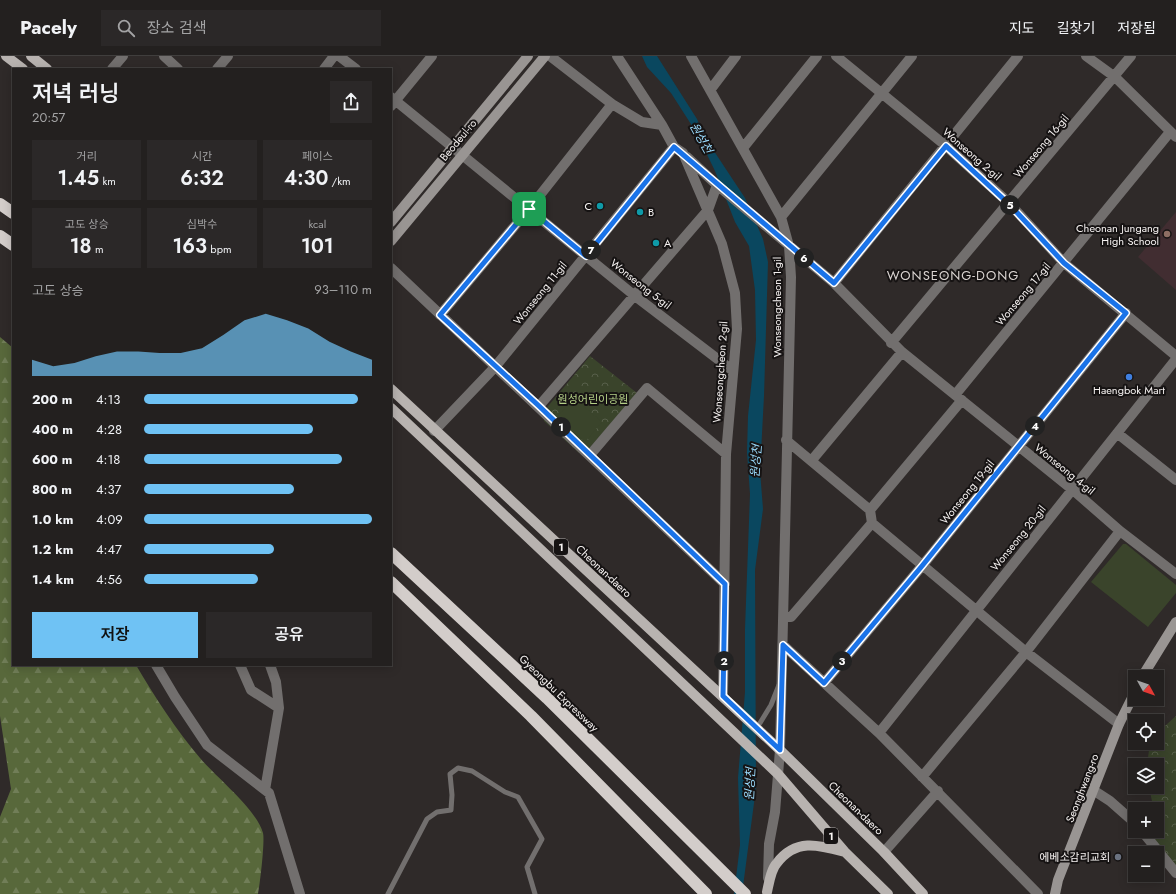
<!DOCTYPE html>
<html lang="ko">
<meta charset="utf-8">
<style>
body{margin:0;font-family:Jost,"Noto Sans KR",sans-serif;background:#2b2828;color:#f1f3f6;height:100vh;display:flex;flex-direction:column;font-size:15px;white-space:nowrap}
*{box-sizing:border-box;margin:0}
p{font-size:13px;color:#a3a3a4}
.icon{flex:none;width:22px;height:22px;fill:none;stroke:currentColor;stroke-width:2;stroke-linecap:round;stroke-linejoin:round}
.map{position:relative;flex:1;overflow:hidden}
.panel{position:absolute;left:12px;top:12px;width:380px;height:598px;display:flex;flex-direction:column;background:#23201f;border-radius:0px;box-shadow:0 2px 10px #0003,0 0 0 1px #403e3d}
.panel>*{flex:none}
.needle{width:26px;rotate:130deg}
.tools{position:absolute;left:1128px;top:614px;display:grid;gap:8px}
.tools a{display:grid;place-items:center;width:36px;height:36px;border-radius:0px;background:#23201f;box-shadow:0 2px 10px #0003,0 0 0 1px #403e3d;font-size:20px}
.pin{position:absolute;display:grid;place-items:center;width:34px;height:34px;color:#fff;margin:-17px;border-radius:8px;box-shadow:0 2px 6px #0006}
.km{position:absolute;width:20px;height:20px;margin:-10px;border-radius:50%;background:#222;color:#fff;font-size:11px;line-height:20px;text-align:center}
.round{display:grid;place-items:center;flex:none;width:42px;height:42px;border-radius:0px;background:#2b2828}
.headline{display:flex;align-items:center;justify-content:space-between;height:68px;padding:0 20px}
h1{font-size:22px;font-weight:600;line-height:30px}
.metrics{display:grid;grid-template-columns:repeat(3,1fr);gap:6px;height:68px;padding:4px 20px}
.metrics div{display:grid;align-content:center;border-radius:0px;background:#2b2828;text-align:center}
.metrics b{font-size:20px;font-weight:600}
.metrics small{font-size:11px;font-weight:400}
.metrics p{font-size:11px}
.chart{height:112px;padding:8px 20px}
.chart p{display:flex;justify-content:space-between}
.chart svg{width:100%;height:72px;margin-top:4px;fill:#6fc2f4;opacity:.7}
.cta{display:flex;gap:8px;margin-top:auto;padding:8px 20px}
.cta a{flex:1;height:46px;border-radius:0px;background:#6fc2f4;color:#111;font-size:16px;font-weight:600;line-height:46px;text-align:center}
.cta a+a{background:#2b2828;color:#f1f3f6}
ul{padding:0 20px;list-style:none;font-size:13px}
li{display:grid;grid-template-columns:64px 48px 1fr;align-items:center;height:30px}
li i{height:10px;border-radius:5px;background:#6fc2f4}
header{display:flex;align-items:center;gap:24px;box-sizing:border-box;height:56px;padding:0 20px;background:#23201f;border-bottom:1px solid #403e3d}
header strong{font-size:19px}
nav{display:flex;gap:22px;margin-inline-start:auto;font-size:14px}
.search{width:280px;height:36px;background:#2b2828;display:flex;align-items:center;gap:10px;box-sizing:border-box;padding:0 14px;border-radius:0px;color:#a3a3a4;font-size:15px}
.map>svg:first-child{display:block}
</style>
<header>
<strong>Pacely</strong>
<div class="search"><svg class="icon" aria-label="search" viewBox="0 0 24 24"><circle cx="10" cy="10" r="6"/><path d="M15 15l6 6"/></svg>장소 검색</div>
<nav><a>지도</a><a>길찾기</a><a>저장됨</a></nav>
</header>
<div class="map">
<svg width="1176" height="838" viewBox="0 0 1176 838">
<defs>
<pattern id="forest-firs" width="22" height="20" patternUnits="userSpaceOnUse"><rect width="22" height="20" fill="#58683b"/><path d="M5 1l3.5 6h-7zM16 11l3.5 6h-7z" fill="#717e58"/></pattern>
<pattern id="park-crowns" width="20" height="18" patternUnits="userSpaceOnUse"><rect width="20" height="18" fill="#3a442b"/><path d="M2 6a3 3 0 1 1 6 0M12 15a3 3 0 1 1 6 0" fill="none" stroke="#575f4a"/></pattern>
</defs>
<rect width="100%" height="100%" fill="#2f2a29"/>
<!-- education -->
<path fill="#412d31" d="M 1176,156 L 1176,234 L 1138,201 Z"/>
<!-- forest -->
<path fill="url(#forest-firs)" d="M 0,281 L 13,292 L 13,609 L 136,609 C 154,640 177,675 200,702 C 216,721 257,754 263,777 C 265,785 260,828 258,838 L 0,838 L 0,761 L 11,733 L 0,660 Z"/>
<!-- park -->
<path fill="url(#park-crowns)" d="M 590,300 L 637,337 L 586,396 L 579,397 L 544,365 L 544,355 Z
M 1176,660 L 1176,811 L 1158,791 L 1151,776 L 1157,775 L 1157,753 L 1152,753 L 1152,745 L 1149,731 L 1157,731 L 1157,709 L 1147,709 L 1150,687 L 1157,687 L 1157,677 Z"/>
<!-- garden -->
<path fill="#3a442b" d="M 574,342 L 602,366 L 585,386 L 557,361 Z
M 1123,488 L 1126,488 L 1176,529 L 1176,537 L 1148,571 L 1091,526 Z"/>
<!-- water -->
<path fill="#0a475f" d="M 642,0 L 657,0 L 697,63 L 704,80 L 745,142 L 763,183 L 768,206 L 764,340 L 760,415 L 763,453 L 755,514 L 756,732 L 742,838 L 734,838 L 740,789 L 738,722 L 745,636 L 745,573 L 750,438 L 747,396 L 748,360 L 756,284 L 755,234 L 749,190 L 735,166 L 715,115 L 696,76 L 671,37 L 647,11 Z"/>
<g fill="none" stroke-linecap="round" stroke-linejoin="round">
<!-- lane -->
<path stroke="#726f6e" stroke-width="5" d="M 760,667 L 771,649 L 779,629
M 388,838 L 427,763 L 437,756 L 451,754 L 452,739 L 450,718 L 458,712 L 472,715 L 505,736 L 518,741 L 542,783 L 527,811 L 535,838"/>
<!-- street -->
<path stroke="#726f6e" stroke-width="10" d="M 164,0 L 178,13
M 339,0 L 356,13
M 550,0 L 612,48 L 642,66 L 662,69
M 617,0 L 662,69 L 674,91 L 683,97 L 722,188 L 735,237 L 737,273 L 726,398 L 723,640
M 691,0 L 781,161 L 789,190 L 791,221 L 780,694 L 775,756 L 769,788 L 768,822
M 836,0 L 946,90 L 1009,147 L 1064,207 L 1176,300
M 1086,0 L 1115,21 L 1176,81
M 112,13 L 123,0
M 217,13 L 228,0
M 324,13 L 334,0
M 711,33 L 736,0
M 391,41 L 635,240 L 732,314
M 391,50 L 432,0
M 743,92 L 817,0
M 687,101 L 717,129 L 834,227 L 902,296 L 1073,434 L 1120,475 L 1176,518
M 781,161 L 912,0
M 391,212 L 725,528
M 834,227 L 1018,0
M 440,259 L 529,153 L 612,48
M 891,287 L 1131,0
M 955,339 L 1170,76
M 539,350 L 708,154 L 717,129
M 434,375 L 495,311 L 674,91
M 1117,377 L 1176,424
M 786,384 L 870,454
M 590,399 L 647,332 L 726,398
M 812,404 L 902,296
M 872,467 L 1026,596 L 1119,668
M 784,560 L 791,561 L 872,467 L 870,454 L 962,344
M 783,589 L 879,677 L 1038,838
M 156,609 L 175,641 L 207,689 L 269,737 L 300,838
M 240,609 L 251,634 L 279,652
M 824,627 L 922,510 L 1126,257
M 879,677 L 1176,303
M 922,721 L 1026,596 L 1120,475
M 265,734 L 279,652 L 276,626 L 270,609
M 1093,734 L 1110,745 L 1135,767
M 1142,775 L 1176,817
M 884,796 L 938,735"/>
<!-- secondary -->
<path stroke="#999593" stroke-width="10" d="M 391,166 L 528,0
M 391,185 L 545,0
M 1142,621 L 1176,566
M 1055,838 L 1058,824 L 1119,668 L 1135,636"/>
<!-- primary -->
<path stroke="#b8b3b0" stroke-width="10" d="M 6,0 L 23,13
M 31,0 L 47,13
M 391,333 L 780,694 L 884,796 L 923,838
M 391,352 L 778,718 L 845,796 L 888,838
M 767,836 C 769,827 771,813 777,807 C 796,782 819,789 845,796"/>
<!-- highway -->
<path stroke="#d3cdca" stroke-width="12" d="M 0,148 L 13,157
M 0,180 L 13,189
M 391,497 L 547,642 L 745,838
M 391,526 L 531,660 L 706,838"/>
</g>
<g fill="none" stroke-linecap="round" stroke-linejoin="round">
<defs>
<path id="route" d="M 946,90 L 1009,148 L 1064,207 L 1126,257 L 922,510 L 824,627 L 783,589 L 780,694 L 723,640 L 725,528 L 539,350 L 440,259 L 529,153 L 586,200 L 674,91 L 834,227 Z"/>
</defs>
<!-- route casing -->
<use href="#route" stroke="#fff" stroke-width="8"/>
<!-- route -->
<use href="#route" stroke="#1a73e8" stroke-width="5"/>
</g>
<!-- markers -->
<g fill="#0f9aa8" stroke="#161313" stroke-width="1.5">
<circle cx="600" cy="150" r="4"/>
<circle cx="640" cy="156" r="4"/>
<circle cx="656" cy="187" r="4"/>
</g>
<circle fill="#8d6e63" stroke="#161313" stroke-width="1.5" cx="1167" cy="178" r="4"/>
<circle fill="#3f7fe0" stroke="#161313" stroke-width="1.5" cx="1129" cy="321" r="4"/>
<circle fill="#6b7280" stroke="#161313" stroke-width="1.5" cx="1118" cy="801" r="4"/>
<g text-anchor="middle" stroke-width="4" stroke-linejoin="round" paint-order="stroke">
<!-- shield labels -->
<g fill="#161313" stroke="#b3afae" stroke-width="1">
<rect x="554" y="483" width="14" height="16" rx="3"/>
<rect x="824" y="772" width="14" height="16" rx="3"/>
</g>
<g font-size="10" font-weight="bold" fill="#f6f2f1">
<text x="561" y="495">1</text>
<text x="831" y="784">1</text>
</g>
<!-- street labels -->
<g font-size="11" fill="#f6f2f1" stroke="#161313">
<text transform="translate(458 84) rotate(-50)" y="4">Beodeul-ro</text>
<text transform="translate(1041 90) rotate(-50)" y="4">Wonseong 16-gil</text>
<text transform="translate(972 98) rotate(41)" y="4">Wonseong 2-gil</text>
<text transform="translate(641 228) rotate(38)" y="4">Wonseong 5-gil</text>
<text transform="translate(540 237) rotate(-51)" y="4">Wonseong 11-gil</text>
<text transform="translate(1023 238) rotate(-50)" y="4">Wonseong 17-gil</text>
<text transform="translate(777 251) rotate(-90)" y="4">Wonseongcheon 1-gil</text>
<text transform="translate(720 316) rotate(-86)" y="4">Wonseongcheon 2-gil</text>
<text transform="translate(1065 413) rotate(39)" y="4">Wonseong 4-gil</text>
<text transform="translate(967 436) rotate(-51)" y="4">Wonseong 19-gil</text>
<text transform="translate(1018 482) rotate(-51)" y="4">Wonseong 20-gil</text>
<text transform="translate(604 515) rotate(43)" y="4">Cheonan-daero</text>
<text transform="translate(559 637) rotate(44)" y="4">Gyeongbu Expressway</text>
<text transform="translate(1082 732) rotate(-69)" y="4">Seonghwang-ro</text>
<text transform="translate(856 752) rotate(44)" y="4">Cheonan-daero</text>
</g>
<!-- poi labels -->
<g font-size="11" fill="#f6f2f1" stroke="#161313" text-anchor="end">
<text x="592" y="154">C</text>
<text x="648" y="160" text-anchor="start">B</text>
<text x="1159" y="176">Cheonan Jungang<tspan x="1159" dy="13">High School</tspan></text>
<text x="664" y="191" text-anchor="start">A</text>
<text x="1129" y="338" text-anchor="middle">Haengbok Mart</text>
<text x="1110" y="805">에베소감리교회</text>
</g>
<!-- park labels -->
<g font-size="11" fill="#b4cf87" stroke="#161313">
<text x="593" y="347">원성어린이공원</text>
</g>
<!-- water labels -->
<g font-size="12" font-style="italic" fill="#9adbfd" stroke="#161313">
<text transform="translate(701 82) rotate(61)" y="4">원성천</text>
<text transform="translate(756 405) rotate(-86)" y="4">원성천</text>
<text transform="translate(750 728) rotate(-87)" y="4">원성천</text>
</g>
<!-- quarter labels -->
<g font-size="13" letter-spacing="1" fill="#d9d3d0" stroke="#161313">
<text x="953" y="224">WONSEONG-DONG</text>
</g>
</g>
</svg>
<div class="tools">
<a><svg class="needle" viewBox="-14 -14 28 28"><path d="M0-13l5 13h-10z" fill="#e53935"/><path d="M0 13l5-13h-10z" fill="#a3a3a4"/></svg></a>
<a><svg class="icon" aria-label="locate" viewBox="0 0 24 24"><circle cx="12" cy="12" r="6"/><path d="M12 2v4M12 18v4M2 12h4M18 12h4"/></svg></a>
<a><svg class="icon" aria-label="layers" viewBox="0 0 24 24"><path d="M12 4l9 5-9 5-9-5zM3 14l9 5 9-5"/></svg></a>
<a>+</a>
<a>−</a>
</div>
<div class="pin" style="left:529px;top:153px;background:#1e9e55"><svg class="icon" aria-label="arrive" viewBox="0 0 24 24"><path d="M6 21V4h12l-3 4 3 4H6"/></svg></div>
<b class="km" style="left:561px;top:371px">1</b>
<b class="km" style="left:724px;top:605px">2</b>
<b class="km" style="left:842px;top:605px">3</b>
<b class="km" style="left:1035px;top:370px">4</b>
<b class="km" style="left:1010px;top:149px">5</b>
<b class="km" style="left:804px;top:202px">6</b>
<b class="km" style="left:591px;top:194px">7</b>
<section class="panel">
<div class="headline"><div><h1>저녁 러닝</h1><p>20:57</p></div><a class="round"><svg class="icon" aria-label="share" viewBox="0 0 24 24"><path d="M12 15V3M7 8l5-5 5 5M5 13v7h14v-7"/></svg></a></div>
<div class="metrics">
<div><p>거리</p><b>1.45<small> km</small></b></div>
<div><p>시간</p><b>6:32</b></div>
<div><p>페이스</p><b>4:30<small> /km</small></b></div>
</div>
<div class="metrics">
<div><p>고도 상승</p><b>18<small> m</small></b></div>
<div><p>심박수</p><b>163<small> bpm</small></b></div>
<div><p>kcal</p><b>101</b></div>
</div>
<div class="chart"><p><span>고도 상승</span>93–110 m</p>
<svg viewBox="0 0 160 44" preserveAspectRatio="none"><path d="M0 44V34L10 38L20 36L30 32L40 29L50 29L60 30L70 30L80 27L90 19L100 10L110 6L120 10L130 15L140 23L150 29L160 34V44z"/></svg>
</div>
<ul>
<li><b>200 m</b>4:13<i style="width:94%"></i></li>
<li><b>400 m</b>4:28<i style="width:74%"></i></li>
<li><b>600 m</b>4:18<i style="width:87%"></i></li>
<li><b>800 m</b>4:37<i style="width:66%"></i></li>
<li><b>1.0 km</b>4:09<i style="width:100%"></i></li>
<li><b>1.2 km</b>4:47<i style="width:57%"></i></li>
<li><b>1.4 km</b>4:56<i style="width:50%"></i></li>
</ul>
<div class="cta"><a>저장</a><a>공유</a></div>
</section>
</div>
